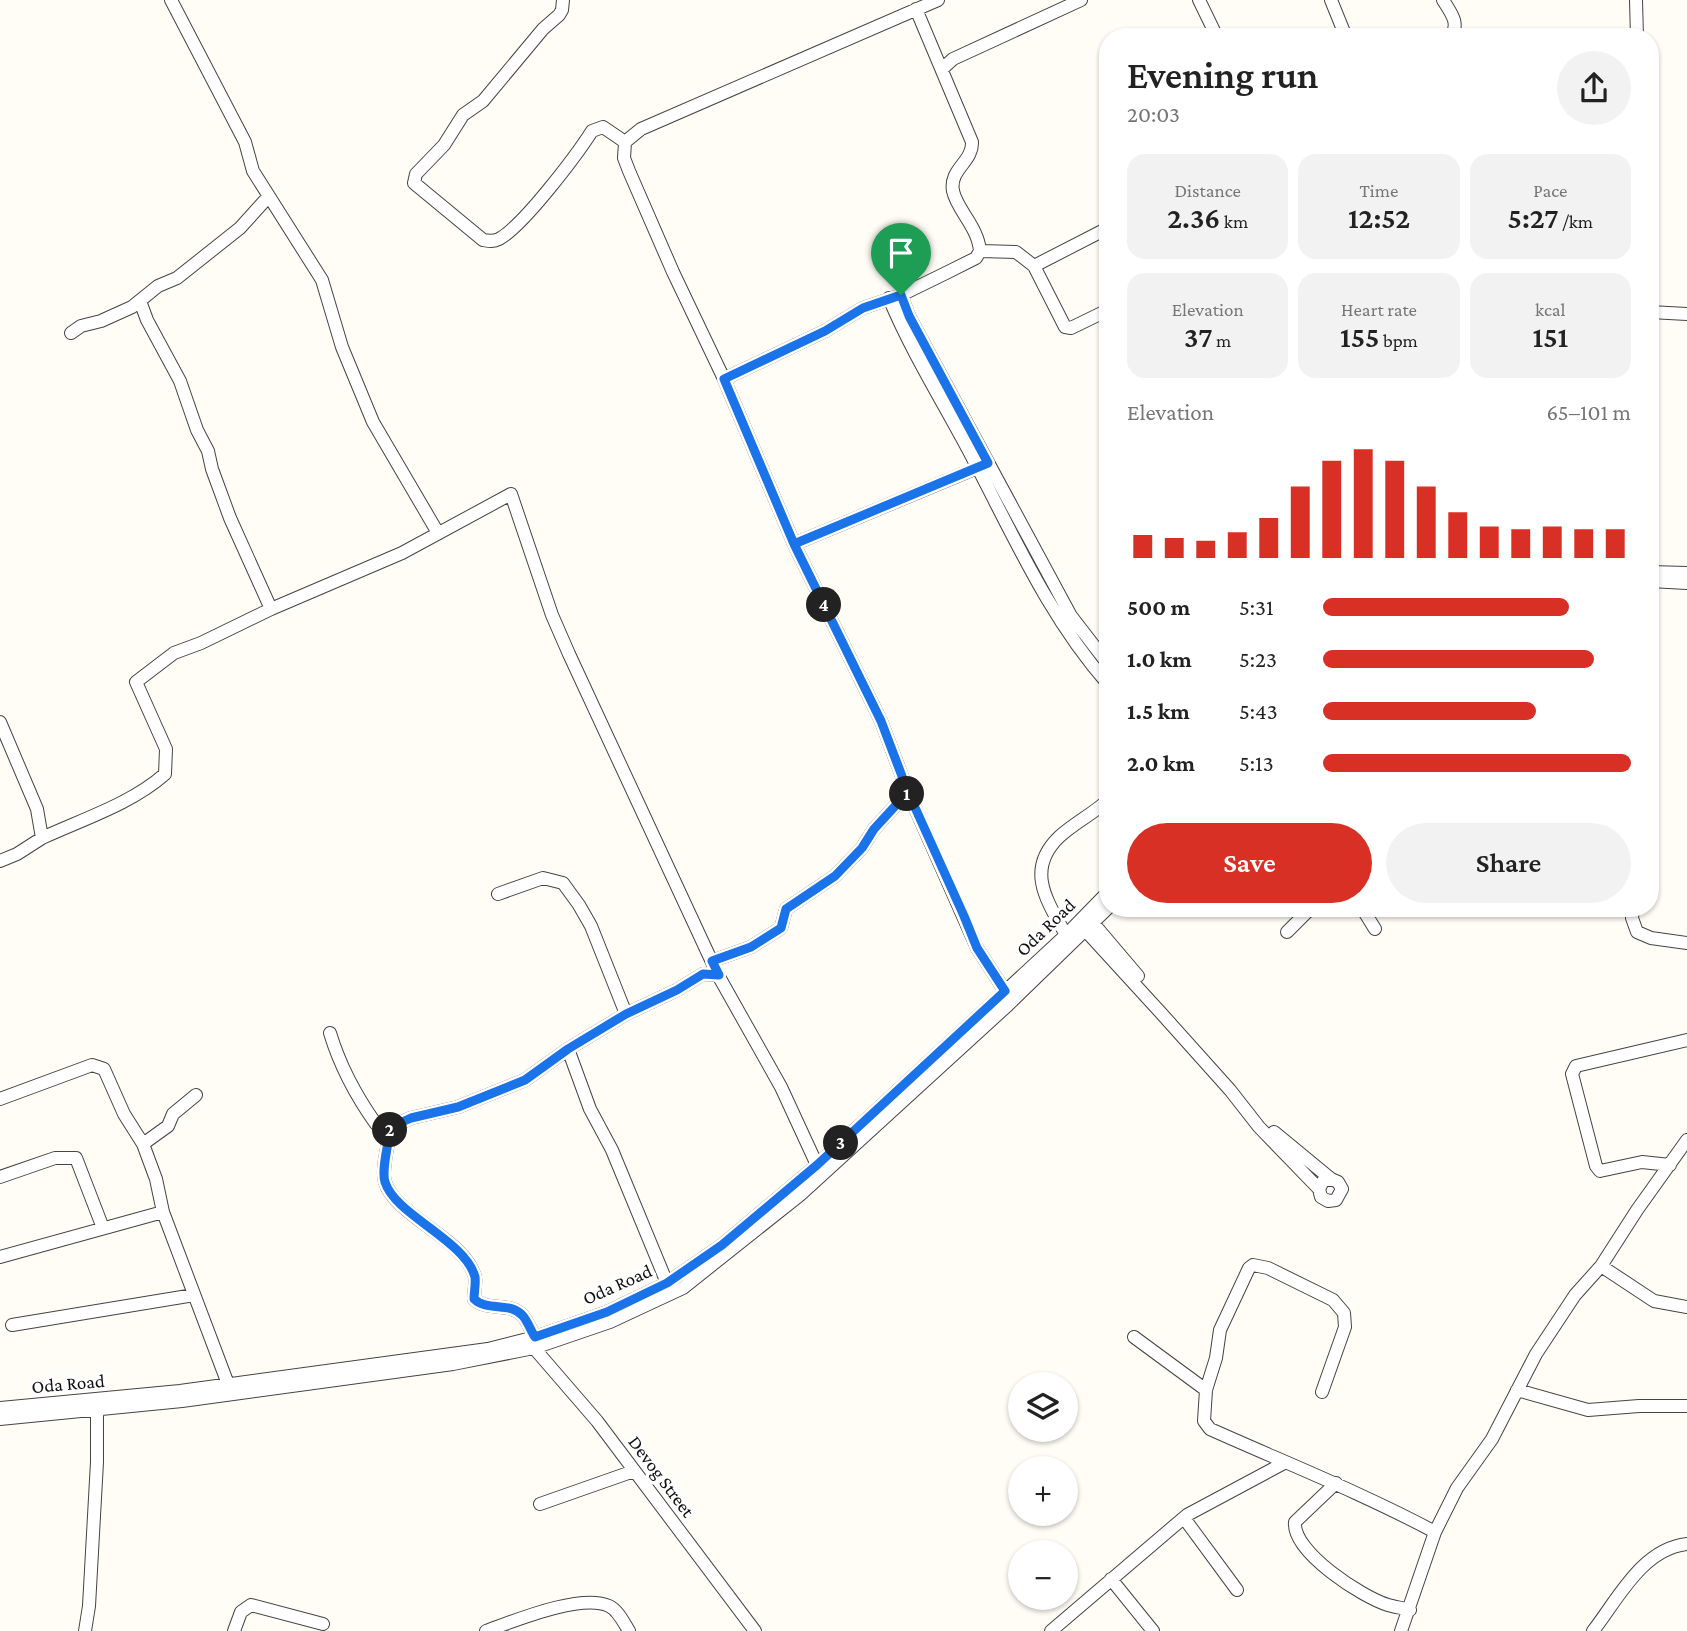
<!DOCTYPE html>
<meta charset="utf-8">
<style>
body{margin:0;font-family:"Crimson Pro",serif;background:#f2f2f2;color:#222;height:100vh;display:flex;flex-direction:column;font-size:26px;white-space:nowrap}
*{box-sizing:border-box;margin:0}
p{font-size:23px;color:#767676}
.icon{flex:none;width:38px;height:38px;fill:none;stroke:currentColor;stroke-width:2;stroke-linecap:round;stroke-linejoin:round}
.map{position:relative;flex:1;overflow:hidden}
.details{position:absolute;left:1099px;top:28px;width:560px;height:889px;display:flex;flex-direction:column;background:#fff;border-radius:28px;box-shadow:0 2px 5px #0004}
.details>*{flex:none}
.controls{position:absolute;left:1008px;top:1372px;display:grid;gap:14px}
.controls a{display:grid;place-items:center;width:70px;height:70px;border-radius:50%;background:#fff;box-shadow:0 2px 5px #0004;font-size:35px}
.pin{position:absolute;display:grid;place-items:center;width:60px;height:60px;color:#fff;margin:-72px -30px;border-radius:50% 50% 50% 0;rotate:-45deg;box-shadow:0 0 7px #0007}
.pin .icon{rotate:45deg}
.km{position:absolute;width:35px;height:35px;margin:-18px;border-radius:50%;background:#222;color:#fff;font-size:19px;line-height:35px;text-align:center}
.round{display:grid;place-items:center;flex:none;width:74px;height:74px;border-radius:37px;background:#f2f2f2}
.overview{display:flex;align-items:center;justify-content:space-between;height:119px;padding:0 28px}
h1{font-size:38px;font-weight:600;line-height:52px}
.figures{display:grid;grid-template-columns:repeat(3,1fr);gap:10px;height:119px;padding:7px 28px}
.figures div{display:grid;align-content:center;border-radius:18px;background:#f2f2f2;text-align:center}
.figures b{font-size:30px;font-weight:600}
.figures small{font-size:19px;font-weight:400}
.figures p{font-size:19px}
.chart{height:196px;padding:14px 28px}
.chart p{display:flex;justify-content:space-between}
.chart svg{width:100%;height:126px;margin-top:7px;stroke:#d93025;stroke-width:6}
.action{display:flex;gap:14px;margin-top:auto;padding:14px 28px}
.action a{flex:1;height:80px;border-radius:42px;background:#d93025;color:#fff;font-size:28px;font-weight:600;line-height:80px;text-align:center}
.action a+a{background:#f2f2f2;color:#222}
ul{padding:0 28px;list-style:none;font-size:23px}
li{display:grid;grid-template-columns:112px 84px 1fr;align-items:center;height:52px}
li i{height:18px;border-radius:9px;background:#d93025}
.map>svg:first-child{display:block}
</style>
<div class="map">
<svg width="1687" height="1631" viewBox="0 0 1687 1631">
<rect width="100%" height="100%" fill="#fffdf5"/>
<g fill="none" stroke-linecap="round" stroke-linejoin="round">
<defs>
<path id="minor" d="M 171,0 L 245,142 L 253,171 L 322,280 L 342,347 L 373,422 L 438,533
M 563,0 L 562,10 L 559,15 L 543,29 L 483,101 L 463,115 L 444,145 L 416,174 L 414,183 L 483,240 C 489,241 493,242 499,239 C 523,226 576,156 592,131 L 603,127 L 625,142
M 938,0 L 641,129 L 625,142 L 624,158 L 629,171 L 673,272 L 724,379 L 794,544 L 881,721 L 908,792 L 977,948 L 1005,991
M 1199,0 L 1217,37
M 1331,0 L 1346,37
M 1443,0 C 1451,13 1460,23 1451,37
M 1636,0 L 1637,37
M 916,9 L 972,142 C 973,162 949,169 953,191 C 957,210 978,227 980,251
M 942,69 L 953,59 L 1081,0
M 1034,266 L 1108,228
M 901,295 L 909,316 L 1071,616 L 1108,664
M 889,298 C 912,353 943,402 971,455 C 1013,534 1048,616 1108,684
M 140,301 L 147,320 L 180,381 L 197,430 L 208,451 L 212,469 L 230,518 L 271,609
M 1650,312 L 1687,314
M 71,333 L 81,326 L 101,321 L 132,307 L 158,286 L 177,278 L 240,228 L 268,197
M 724,379 L 825,331 L 863,308 L 901,295 L 946,273 L 976,258 L 980,251 L 1016,252 L 1034,266 L 1065,327 L 1071,328 L 1108,310
M 794,544 L 984,465
M 1650,572 L 1687,573
M 1650,581 L 1687,583
M 0,722 L 37,809 L 42,838 L 17,854 L 0,861
M 42,838 C 83,819 131,804 165,774 L 166,749 L 136,682 L 174,653 L 201,643 L 271,609 L 402,553 L 511,494 L 552,615 L 569,654 L 718,975 L 781,1087 L 817,1165
M 498,894 L 543,878 L 563,883 L 579,905 L 591,926 L 626,1014
M 1362,908 L 1375,929
M 1633,908 L 1632,918 L 1637,932 L 1651,938 L 1687,943
M 1093,923 L 1138,976
M 1085,930 L 1161,1013 L 1230,1090 L 1259,1127 L 1319,1189 L 1321,1197 L 1328,1201 L 1336,1200 L 1342,1189 L 1338,1182 L 1331,1179 L 1323,1181 L 1319,1189
M 1287,932 L 1311,908
M 1066,935 C 1047,901 1025,870 1059,837 C 1074,823 1093,814 1108,800
M 712,961 L 751,947 L 781,928 L 786,909 L 835,876 L 862,848 L 874,829 L 908,792
M 330,1033 C 340,1066 356,1096 376,1124 L 391,1127 L 411,1118 L 458,1107 L 525,1080 L 568,1049 L 626,1014 L 677,990 L 703,974 L 718,975
M 568,1049 L 590,1109 L 612,1150 L 667,1283
M 0,1099 L 92,1065 L 104,1069 L 124,1114 L 143,1144 L 156,1179 L 163,1212
M 391,1127 C 389,1140 381,1170 385,1182 C 396,1217 465,1239 475,1277 C 476,1284 474,1292 474,1299 C 488,1312 510,1301 523,1316 C 528,1322 531,1331 535,1337
M 1274,1132 L 1331,1179
M 143,1144 L 168,1126 L 173,1114 L 196,1095
M 1670,1165 L 1642,1162 L 1600,1171 L 1596,1166 L 1572,1074 L 1576,1066 L 1687,1040
M 0,1177 L 55,1158 L 76,1158 L 103,1228
M 0,1257 L 163,1212 L 228,1384
M 1601,1266 L 1654,1301 L 1687,1307
M 12,1325 L 194,1295
M 1134,1337 L 1206,1390
M 534,1348 L 597,1421 L 755,1631
M 1517,1390 L 1588,1410 L 1639,1406 L 1687,1406
M 1322,1392 L 1345,1327 L 1344,1313 L 1333,1300 L 1268,1268 L 1253,1265 L 1249,1268 L 1220,1330 L 1216,1358 L 1206,1390 L 1204,1421 L 1210,1429 C 1286,1463 1362,1493 1435,1532
M 0,1408 L 180,1391 L 488,1349 L 535,1337 L 607,1312 L 667,1283 L 722,1245 L 817,1165 L 1066,935 L 1108,892
M 0,1419 L 182,1401 L 453,1364 L 534,1348 L 610,1322 L 683,1288 L 800,1195 L 1008,1005 L 1108,908
M 1336,1483 L 1295,1522 C 1292,1552 1362,1597 1388,1605 C 1395,1607 1403,1608 1410,1610
M 540,1504 L 634,1471
M 1184,1518 L 1237,1590
M 1111,1579 L 1153,1631
M 85,1631 L 89,1606 L 97,1462 L 97,1411
M 234,1631 L 241,1612 L 251,1605 L 323,1624
M 486,1631 C 514,1621 581,1593 609,1606 C 618,1610 624,1623 629,1631
M 1051,1631 L 1187,1515 L 1284,1463
M 1401,1631 L 1435,1532 L 1457,1488 L 1492,1439 L 1536,1354 L 1575,1295 L 1601,1266 L 1637,1210 L 1687,1140
M 1593,1631 C 1618,1599 1642,1549 1687,1544"/>
</defs>
<!-- minor casing -->
<use href="#minor" stroke="#444" stroke-width="14"/>
<!-- minor -->
<use href="#minor" stroke="#fff" stroke-width="12"/>
</g>
<g fill="none" stroke-linecap="round" stroke-linejoin="round">
<defs>
<path id="route" d="M 901,295 L 863,308 L 825,331 L 724,379 L 794,544 L 881,721 L 908,792 L 874,829 L 862,848 L 835,876 L 786,909 L 781,928 L 751,947 L 712,961 L 719,975 L 703,974 L 677,990 L 626,1014 L 568,1049 L 525,1080 L 458,1107 L 411,1118 L 391,1127 C 389,1140 381,1170 385,1182 C 395,1215 465,1240 475,1277 C 476,1284 474,1292 474,1299 C 488,1312 510,1301 523,1316 C 528,1322 531,1331 535,1337 L 607,1312 L 667,1283 L 722,1245 L 817,1165 L 1005,991 L 977,948 L 964,916 L 908,792 L 881,721 L 794,544 L 988,463 L 909,316 L 901,295"/>
</defs>
<!-- route casing -->
<use href="#route" stroke="#fff" stroke-width="14"/>
<!-- route -->
<use href="#route" stroke="#1a73e8" stroke-width="9"/>
</g>
<g text-anchor="middle" stroke-width="7" stroke-linejoin="round" paint-order="stroke">
<!-- street labels -->
<g font-size="19" fill="#111" stroke="#fff">
<text transform="translate(1045 927) rotate(-44)" y="7">Oda Road</text>
<text transform="translate(617 1284) rotate(-24)" y="7">Oda Road</text>
<text transform="translate(68 1383) rotate(-5)" y="7">Oda Road</text>
<text transform="translate(662 1476) rotate(53)" y="7">Devog Street</text>
</g>
</g>
</svg>
<div class="controls">
<a><svg class="icon" aria-label="layers" viewBox="0 0 24 24"><path d="M12 4l9 5-9 5-9-5zM3 14l9 5 9-5"/></svg></a>
<a>+</a>
<a>−</a>
</div>
<div class="pin" style="left:901px;top:295px;background:#1e9e55"><svg class="icon" aria-label="arrive" viewBox="0 0 24 24"><path d="M6 21V4h12l-3 4 3 4H6"/></svg></div>
<b class="km" style="left:907px;top:794px">1</b>
<b class="km" style="left:390px;top:1130px">2</b>
<b class="km" style="left:841px;top:1143px">3</b>
<b class="km" style="left:824px;top:605px">4</b>
<section class="details">
<div class="overview"><div><h1>Evening run</h1><p>20:03</p></div><a class="round"><svg class="icon" aria-label="share" viewBox="0 0 24 24"><path d="M12 15V3M7 8l5-5 5 5M5 13v7h14v-7"/></svg></a></div>
<div class="figures">
<div><p>Distance</p><b>2.36<small> km</small></b></div>
<div><p>Time</p><b>12:52</b></div>
<div><p>Pace</p><b>5:27<small> /km</small></b></div>
</div>
<div class="figures">
<div><p>Elevation</p><b>37<small> m</small></b></div>
<div><p>Heart rate</p><b>155<small> bpm</small></b></div>
<div><p>kcal</p><b>151</b></div>
</div>
<div class="chart"><p><span>Elevation</span>65–101 m</p>
<svg viewBox="0 0 160 44" preserveAspectRatio="none"><path d="M5 44V36M15 44V37M25 44V38M35 44V35M45 44V30M55 44V19M65 44V10M75 44V6M85 44V10M95 44V19M105 44V28M115 44V33M125 44V34M135 44V33M145 44V34M155 44V34"/></svg>
</div>
<ul>
<li><b>500 m</b>5:31<i style="width:80%"></i></li>
<li><b>1.0 km</b>5:23<i style="width:88%"></i></li>
<li><b>1.5 km</b>5:43<i style="width:69%"></i></li>
<li><b>2.0 km</b>5:13<i style="width:100%"></i></li>
</ul>
<div class="action"><a>Save</a><a>Share</a></div>
</section>
</div>
